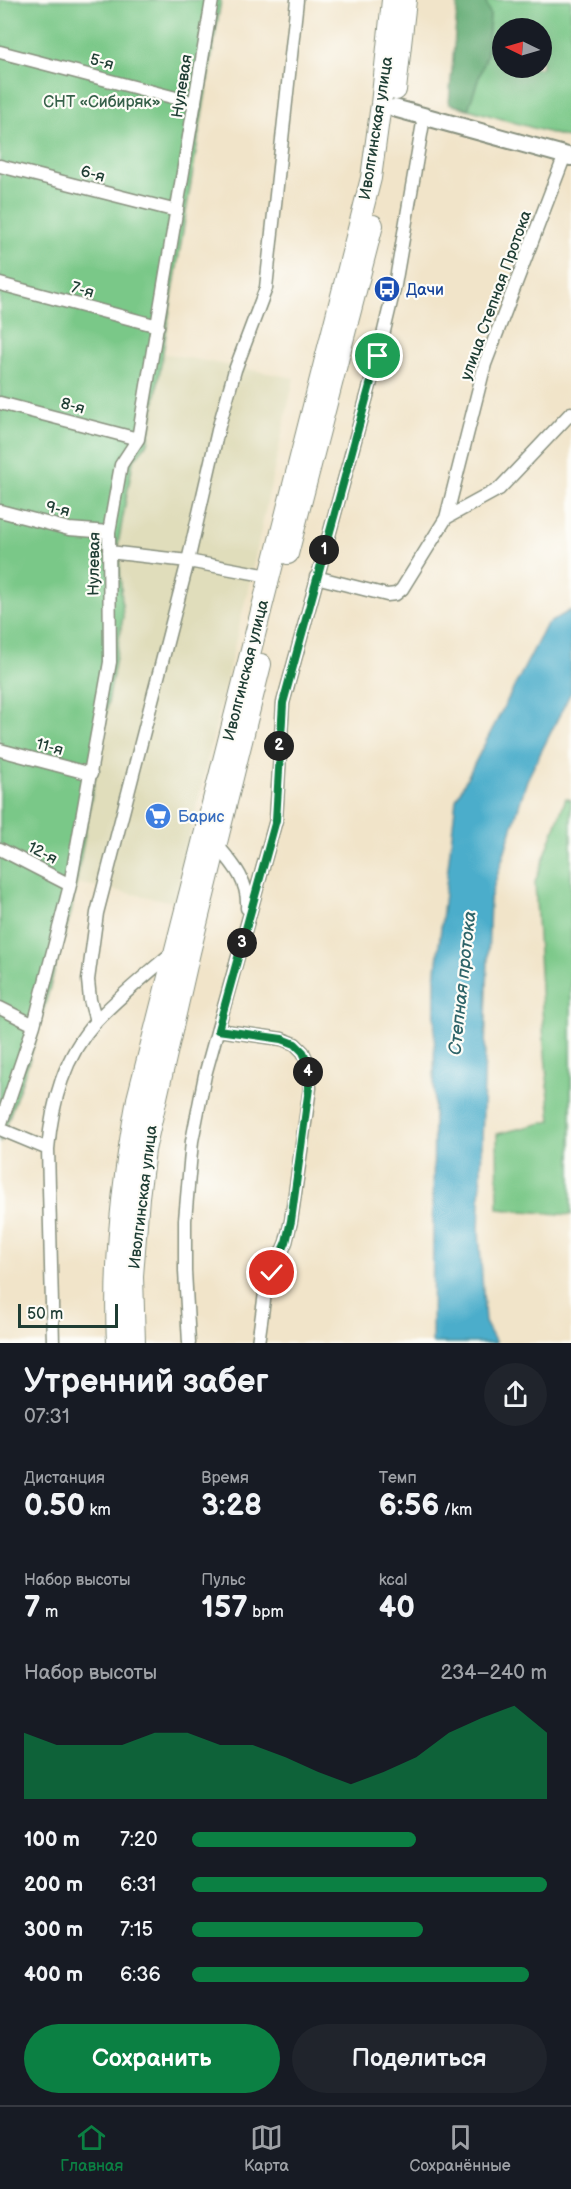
<!DOCTYPE html>
<html lang="ru">
<meta charset="utf-8">
<style>
body{margin:0;font-family:"Balsamiq Sans",sans-serif;background:#20242c;color:#f1f3f6;height:100vh;display:flex;flex-direction:column;font-size:22px;white-space:nowrap}
*{box-sizing:border-box;margin:0}
p{font-size:20px;color:#9ea1a6}
.icon{flex:none;width:33px;height:33px;fill:none;stroke:currentColor;stroke-width:2;stroke-linecap:round;stroke-linejoin:round}
.map{position:relative;height:1343px;overflow:hidden}
.details{display:flex;flex-direction:column;background:#171b24;flex:1}
.details>*{flex:none}
.needle{width:39px;rotate:275deg}
.fabs{position:absolute;left:492px;top:18px;display:grid;gap:12px}
.fabs a{display:grid;place-items:center;width:60px;height:60px;border-radius:50%;background:#171b24;box-shadow:0 6px 24px #0002;font-size:30px}
.scale{position:absolute;left:18px;bottom:15px;width:100px;box-sizing:border-box;padding-left:6px;border:3px solid #1f3d34;border-top:0;font-size:16px;line-height:21px;white-space:nowrap;color:#1f3d34;-webkit-text-stroke:4px #fdfcf7;paint-order:stroke}
.pin{position:absolute;display:grid;place-items:center;width:51px;height:51px;color:#fff;margin:-26px;border:3px solid #fff;border-radius:50%;box-shadow:0 2px 6px #0007}
.km{position:absolute;width:30px;height:30px;margin:-15px;border-radius:50%;background:#222;color:#fff;font-size:16px;line-height:30px;text-align:center}
.round{display:grid;place-items:center;flex:none;width:63px;height:63px;border-radius:32px;background:#20242c}
.head{display:flex;align-items:center;justify-content:space-between;height:102px;padding:0 24px}
h1{font-size:33px;font-weight:700;line-height:45px}
.stats{display:grid;grid-template-columns:repeat(3,1fr);gap:9px;height:102px;padding:6px 24px}
.stats div{display:grid;align-content:center}
.stats b{font-size:30px;font-weight:700}
.stats small{font-size:16px;font-weight:400}
.stats p{font-size:16px}
.chart{height:168px;padding:12px 24px}
.chart p{display:flex;justify-content:space-between}
.chart svg{width:100%;height:108px;margin-top:6px;fill:#0b8043;opacity:.7}
.cta{display:flex;gap:12px;margin-top:auto;padding:12px 24px}
.cta a{flex:1;height:69px;border-radius:36px;background:#0b8043;color:#fff;font-size:24px;font-weight:700;line-height:69px;text-align:center}
.cta a+a{background:#20242c;color:#f1f3f6}
ul{padding:0 24px;list-style:none;font-size:20px}
li{display:grid;grid-template-columns:96px 72px 1fr;align-items:center;height:45px}
li i{height:15px;border-radius:8px;background:#0b8043}
.tabs{display:flex;justify-content:space-around;align-items:center;height:84px;border-top:2px solid #363941;background:#171b24;font-size:16px;color:#9ea1a6}
.tabs a{display:grid;justify-items:center;gap:3px}
.tabs .selected{color:#0b8043}
.map>svg:first-child{display:block}
</style>
<div class="map">
<svg width="571" height="1343" viewBox="0 0 571 1343">
<rect width="100%" height="100%" fill="#fdfcf7"/>
<filter id="ink" filterUnits="userSpaceOnUse"><feTurbulence type="fractalNoise" baseFrequency=".0167" numOctaves="2"/><feDisplacementMap in="SourceGraphic" scale="12" xChannelSelector="R" yChannelSelector="G"/><feConvolveMatrix kernelMatrix="1 2 1 2 8 2 1 2 1" color-interpolation-filters="sRGB"/></filter>
<filter id="wash" filterUnits="userSpaceOnUse"><feTurbulence type="fractalNoise" baseFrequency=".008" numOctaves="4" result="noise"/><feDisplacementMap in="SourceGraphic" scale="24" xChannelSelector="R" yChannelSelector="G"/><feGaussianBlur stdDeviation="1.35" result="paint"/><feColorMatrix in="noise" values="0 0 0 0 0 0 0 0 0 0 0 0 0 0 0 0 0 1.4 0 .05"/><feComposite in="paint" operator="in"/></filter>
<g filter="url(#wash)">
<rect width="100%" height="100%" fill="#f1e4c9"/>
<!-- built -->
<path fill="#e0ddbb" d="M 163,353 L 294,378 L 252,572 L 174,902 L 76,883 L 123,617 L 118,544 L 133,461 L 148,443 Z"/>
<!-- green -->
<path fill="#7ac888" stroke="#4c825e" stroke-width="1.5" fill-rule="evenodd" d="M 0,0 L 221,0 L 148,443 L 133,461 L 118,544 L 123,617 L 71,912 L 29,1061 L 0,1143 Z
M 485,0 L 571,0 L 571,139 L 468,109 L 487,54 L 490,14 ZM 502,28 L 542,28 L 542,68 L 502,68 Z
M 566,798 L 571,800 L 571,1215 L 498,1209 L 497,1134 L 551,1121 L 544,1043 L 535,882 Z"/>
<!-- forest -->
<path fill="#63ac74" stroke="#417454" stroke-width="1.5" d="M 458,0 L 485,0 L 490,14 L 487,54 L 468,109 L 449,104 Z"/>
<!-- water -->
<path fill="#4badcb" stroke="#357580" stroke-width="1.5" d="M 571,610 L 571,692 L 527,780 L 490,899 L 479,1232 L 485,1322 L 496,1343 L 432,1343 L 435,979 L 456,799 L 547,624 Z"/>
</g>
<g filter="url(#ink)">
<g fill="none" stroke-linecap="round" stroke-linejoin="round">
<defs>
<path id="minor" d="M 0,52 L 195,103
M 0,166 L 177,211
M 0,284 L 158,326
M 0,403 L 138,439
M 0,511 L 69,529 L 109,532
M 446,518 L 485,364 L 565,155
M 109,552 L 188,561 L 269,576
M 316,577 L 387,595 L 396,594 L 402,589 L 446,518 L 499,489 L 571,413
M 0,750 L 91,774
M 217,845 C 233,864 249,881 247,908
M 0,849 L 70,885
M 0,1008 L 34,1025
M 96,1021 L 90,1000 L 88,980 L 97,913 L 188,561 L 219,426 L 235,370 L 266,288 L 297,0
M 218,1030 L 282,1039 L 295,1044 L 303,1052 L 308,1063 L 310,1088 L 291,1221 L 286,1242 L 265,1293 L 258,1343
M 0,1126 L 34,1025 L 70,885 L 110,662 L 109,532 L 121,465 L 138,439 L 212,0
M 0,1129 L 48,1149
M 53,1343 L 48,1149 C 52,1102 64,1056 97,1020 C 120,996 147,974 173,952
M 189,1343 L 185,1271 L 185,1220 L 192,1141 L 205,1075 L 276,820 L 283,703 L 378,356 L 395,285 L 424,117"/>
<path id="tertiary" d="M 394,108 L 571,157"/>
<path id="primary" d="M 396,90 L 406,0
M 288,554 L 373,225
M 117,1343 C 113,1260 122,1180 137,1099 L 371,178 L 381,104 L 392,0
M 135,1343 L 133,1276 L 139,1197 L 145,1150 L 190,952 L 261,664"/>
</defs>
<!-- minor casing -->
<use href="#minor" stroke="#88907e" stroke-width="15"/>
<!-- tertiary casing -->
<use href="#tertiary" stroke="#88907e" stroke-width="20"/>
<!-- primary casing -->
<use href="#primary" stroke="#88907e" stroke-width="22"/>
<!-- minor -->
<use href="#minor" stroke="#fff" stroke-width="12"/>
<!-- tertiary -->
<use href="#tertiary" stroke="#fff" stroke-width="16"/>
<!-- primary -->
<use href="#primary" stroke="#fff" stroke-width="20"/>
</g>
</g>
<g fill="none" stroke-linecap="round" stroke-linejoin="round" filter="url(#ink)">
<defs>
<path id="route" d="M 272,1273 L 286,1242 L 291,1221 L 309,1088 L 308,1063 L 303,1052 L 295,1044 L 282,1039 L 218,1030 L 276,820 L 283,703 L 378,356"/>
</defs>
<!-- route casing -->
<use href="#route" stroke="#fff" stroke-width="12"/>
<!-- route -->
<use href="#route" stroke="#0b8043" stroke-width="8"/>
</g>
<!-- icons -->
<defs>
<symbol id="bus-disc" viewBox="-11 -11 22 22"><circle r="9.5" fill="#1a4fb4" stroke="#fdfcf7"/><path d="M-5-6H5V4H4V6H2V4H-2V6H-4V4H-5ZM-3.5-4V0h7V-4ZM-3.5 1.2v1.5H-2V1.2ZM2 1.2v1.5H3.5V1.2Z" fill="#fff"/></symbol>
<symbol id="supermarket-disc" viewBox="-11 -11 22 22"><circle r="9.5" fill="#3f7fe0" stroke="#fdfcf7"/><path d="M-6-5.5h2.5l.6 2H6L4.5 2H-2.5L-4.4-4H-6ZM-1.5 3.2a1.3 1.3 0 1 0 .1 0ZM3 3.2a1.3 1.3 0 1 0 .1 0Z" fill="#fff"/></symbol>
</defs>
<g fill-rule="evenodd">
<use href="#bus-disc" x="372" y="274" width="30" height="30"/>
<use href="#supermarket-disc" x="143" y="801" width="30" height="30"/>
</g>
<g text-anchor="middle" stroke-width="4.5" stroke-linejoin="round" paint-order="stroke">
<!-- street labels -->
<g font-size="16" fill="#1f3d34" stroke="#fdfcf7">
<text transform="translate(102 61) rotate(15)" y="6">5-я</text>
<text transform="translate(181 86) rotate(-81)" y="6">Нулевая</text>
<text transform="translate(375 128) rotate(-81)" y="6">Иволгинская улица</text>
<text transform="translate(93 173) rotate(14)" y="6">6-я</text>
<text transform="translate(83 289) rotate(15)" y="6">7-я</text>
<text transform="translate(495 295) rotate(-70)" y="6">улица Степная Протока</text>
<text transform="translate(73 405) rotate(15)" y="6">8-я</text>
<text transform="translate(58 508) rotate(13)" y="6">9-я</text>
<text transform="translate(93 564) rotate(-89)" y="6">Нулевая</text>
<text transform="translate(245 670) rotate(-76)" y="6">Иволгинская улица</text>
<text transform="translate(50 746) rotate(15)" y="6">11-я</text>
<text transform="translate(43 852) rotate(27)" y="6">12-я</text>
<text transform="translate(142 1197) rotate(-83)" y="6">Иволгинская улица</text>
</g>
<!-- park labels -->
<g font-size="16" fill="#366049" stroke="#fdfcf7">
<text x="102" y="107">СНТ «Сибиряк»</text>
</g>
<!-- transit labels -->
<g font-size="16" fill="#164399" stroke="#fdfcf7" text-anchor="start">
<text x="406" y="295">Дачи</text>
</g>
<!-- shop labels -->
<g font-size="16" fill="#366cbe" stroke="#fdfcf7" text-anchor="start">
<text x="178" y="822">Барис</text>
</g>
<!-- water labels -->
<g font-size="18" font-style="italic" fill="#2e6469" stroke="#fdfcf7">
<text transform="translate(462 983) rotate(-84)" y="6">Степная протока</text>
</g>
</g>
</svg>
<div class="fabs">
<a><svg class="needle" viewBox="-14 -14 28 28"><path d="M0-13l5 13h-10z" fill="#e53935"/><path d="M0 13l5-13h-10z" fill="#9ea1a6"/></svg></a>
</div>
<div class="scale">50 m</div>
<div class="pin" style="left:378px;top:356px;background:#1e9e55"><svg class="icon" aria-label="arrive" viewBox="0 0 24 24"><path d="M6 21V4h12l-3 4 3 4H6"/></svg></div>
<div class="pin" style="left:272px;top:1273px;background:#d93025"><svg class="icon" aria-label="check" viewBox="0 0 24 24"><path d="M5 12l5 5 9-10"/></svg></div>
<b class="km" style="left:324px;top:550px">1</b>
<b class="km" style="left:279px;top:746px">2</b>
<b class="km" style="left:242px;top:943px">3</b>
<b class="km" style="left:308px;top:1072px">4</b>
</div>
<section class="details">
<div class="head"><div><h1>Утренний забег</h1><p>07:31</p></div><a class="round"><svg class="icon" aria-label="share" viewBox="0 0 24 24"><path d="M12 15V3M7 8l5-5 5 5M5 13v7h14v-7"/></svg></a></div>
<div class="stats">
<div><p>Дистанция</p><b>0.50<small> km</small></b></div>
<div><p>Время</p><b>3:28</b></div>
<div><p>Темп</p><b>6:56<small> /km</small></b></div>
</div>
<div class="stats">
<div><p>Набор высоты</p><b>7<small> m</small></b></div>
<div><p>Пульс</p><b>157<small> bpm</small></b></div>
<div><p>kcal</p><b>40</b></div>
</div>
<div class="chart"><p><span>Набор высоты</span>234–240 m</p>
<svg viewBox="0 0 160 44" preserveAspectRatio="none"><path d="M0 44V17L10 22L20 22L30 22L40 17L50 17L60 22L70 22L80 27L90 33L100 38L110 33L120 27L130 17L140 11L150 6L160 17V44z"/></svg>
</div>
<ul>
<li><b>100 m</b>7:20<i style="width:63%"></i></li>
<li><b>200 m</b>6:31<i style="width:100%"></i></li>
<li><b>300 m</b>7:15<i style="width:65%"></i></li>
<li><b>400 m</b>6:36<i style="width:95%"></i></li>
</ul>
<div class="cta"><a>Сохранить</a><a>Поделиться</a></div>
</section>
<nav class="tabs">
<a class="selected"><svg class="icon" aria-label="home" viewBox="0 0 24 24"><path d="M3 11l9-7 9 7M6 9v11h12V9"/></svg>Главная</a>
<a><svg class="icon" aria-label="map" viewBox="0 0 24 24"><path d="M3 6l6-2 6 2 6-2v14l-6 2-6-2-6 2zM9 4v14M15 6v14"/></svg>Карта</a>
<a><svg class="icon" aria-label="saved" viewBox="0 0 24 24"><path d="M7 4h10v16l-5-4-5 4z"/></svg>Сохранённые</a>
</nav>
